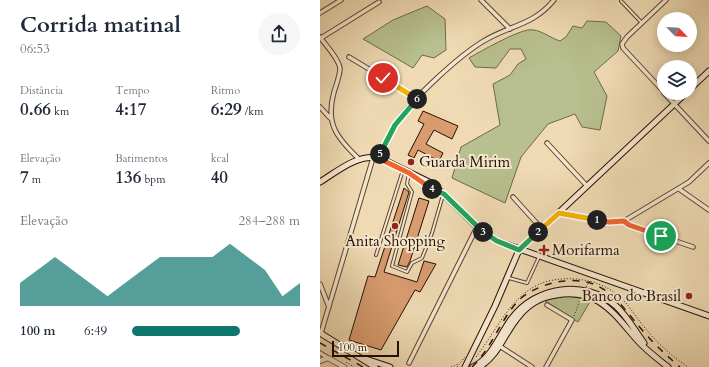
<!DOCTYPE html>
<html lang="pt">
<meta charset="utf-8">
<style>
body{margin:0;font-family:Cardo,serif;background:#f6f6f7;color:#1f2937;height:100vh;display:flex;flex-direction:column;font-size:15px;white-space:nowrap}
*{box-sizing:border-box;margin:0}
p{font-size:13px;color:#747a83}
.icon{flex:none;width:22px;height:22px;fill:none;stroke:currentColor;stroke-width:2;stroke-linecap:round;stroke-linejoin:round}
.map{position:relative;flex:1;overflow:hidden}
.panel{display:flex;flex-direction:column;background:#fff;width:320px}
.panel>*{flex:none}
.needle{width:26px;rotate:115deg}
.fabs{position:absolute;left:337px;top:12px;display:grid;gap:8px}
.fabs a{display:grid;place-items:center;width:40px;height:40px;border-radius:50%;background:#fff;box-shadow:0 2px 10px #0003;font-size:20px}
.scale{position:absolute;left:12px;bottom:10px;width:67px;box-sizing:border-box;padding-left:4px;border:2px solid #271005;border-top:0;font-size:11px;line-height:14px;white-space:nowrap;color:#271005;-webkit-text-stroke:3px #f5e7ce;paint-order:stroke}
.pin{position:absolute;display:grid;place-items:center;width:34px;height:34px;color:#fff;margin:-17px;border:2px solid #fff;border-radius:50%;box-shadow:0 1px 4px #0007}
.km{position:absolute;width:20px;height:20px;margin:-10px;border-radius:50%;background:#222;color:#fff;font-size:11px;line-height:20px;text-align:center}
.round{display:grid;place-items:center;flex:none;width:42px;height:42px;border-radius:21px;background:#f6f6f7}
.overview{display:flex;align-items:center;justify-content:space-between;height:68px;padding:0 20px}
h1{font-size:22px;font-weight:700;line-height:30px}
.stats{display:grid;grid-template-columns:repeat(3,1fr);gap:6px;height:68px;padding:4px 20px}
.stats div{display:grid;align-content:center}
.stats b{font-size:17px;font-weight:700}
.stats small{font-size:11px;font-weight:400}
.stats p{font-size:11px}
.chart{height:112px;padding:8px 20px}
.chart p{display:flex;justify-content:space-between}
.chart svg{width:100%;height:72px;margin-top:4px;fill:#0f766e;opacity:.7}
ul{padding:0 20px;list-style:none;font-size:13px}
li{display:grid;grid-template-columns:64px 48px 1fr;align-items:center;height:30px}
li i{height:10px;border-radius:5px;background:#0f766e}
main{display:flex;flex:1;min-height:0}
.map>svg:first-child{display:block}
</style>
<main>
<section class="panel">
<div class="overview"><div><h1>Corrida matinal</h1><p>06:53</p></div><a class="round"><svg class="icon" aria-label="share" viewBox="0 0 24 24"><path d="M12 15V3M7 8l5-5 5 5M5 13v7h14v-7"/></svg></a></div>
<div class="stats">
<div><p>Distância</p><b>0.66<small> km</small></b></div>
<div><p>Tempo</p><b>4:17</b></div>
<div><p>Ritmo</p><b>6:29<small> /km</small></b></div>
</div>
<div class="stats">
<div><p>Elevação</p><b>7<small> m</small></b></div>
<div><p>Batimentos</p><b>136<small> bpm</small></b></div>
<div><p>kcal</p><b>40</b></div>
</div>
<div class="chart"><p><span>Elevação</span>284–288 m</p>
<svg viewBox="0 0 160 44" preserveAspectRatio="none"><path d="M0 44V30L10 22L20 14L30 22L40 30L50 38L60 30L70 22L80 14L90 14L100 14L110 14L120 6L130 14L140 22L150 38L160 30V44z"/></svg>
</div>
<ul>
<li><b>100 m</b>6:49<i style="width:64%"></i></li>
</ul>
</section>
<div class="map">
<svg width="389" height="367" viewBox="0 0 389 367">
<rect width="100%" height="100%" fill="#efdab3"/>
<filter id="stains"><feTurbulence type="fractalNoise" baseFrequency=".005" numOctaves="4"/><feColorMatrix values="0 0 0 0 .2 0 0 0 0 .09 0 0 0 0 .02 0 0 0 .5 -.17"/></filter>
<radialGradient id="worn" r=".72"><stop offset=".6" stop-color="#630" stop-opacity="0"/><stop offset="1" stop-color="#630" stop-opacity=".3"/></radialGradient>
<!-- green -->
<path fill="#b7c08e" stroke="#6f684a" d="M 107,6 L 125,19 L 126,50 L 114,58 L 102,55 L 93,68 L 43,39 L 73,20 Z
M 267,21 L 286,22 L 301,36 L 298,51 L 274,72 L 287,96 L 280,130 L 262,127 L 255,114 L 228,124 L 201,157 L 185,203 L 132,178 L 141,147 L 180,125 L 173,84 L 190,75 L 198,64 L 206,59 L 201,49 L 190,49 L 176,68 L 155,67 L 149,58 C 161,51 195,32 208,30 C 219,28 230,38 240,41 L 246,37 L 253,26 L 262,28 Z
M 247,296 L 271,300 L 258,322 L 224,300 Z"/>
<!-- building -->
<path fill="#d89c6f" stroke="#271005" d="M 103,111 L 138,126 L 132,139 L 114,130 L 106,144 L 123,153 L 119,161 L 98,150 L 94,158 L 88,155 L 104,124 L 98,121 Z
M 84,188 L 89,192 L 64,272 L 97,282 L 104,261 L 116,264 L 100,292 L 95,290 L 61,350 L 29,340 L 48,276 L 55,277 Z
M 99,198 L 109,201 L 90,261 L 87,267 L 78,265 Z"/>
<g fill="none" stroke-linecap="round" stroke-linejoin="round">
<defs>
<path id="service" d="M 301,1 L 322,23
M 89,173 L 87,184 L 92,192 L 72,266 L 87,272 L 92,263 L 102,258 L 112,233 L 123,195
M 56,255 L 83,170
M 189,278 L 207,283 L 219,257"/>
<path id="minor" d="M 161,0 L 190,29
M 0,13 L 21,0
M 0,37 C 6,46 18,57 20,68 C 20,76 16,85 14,92 C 5,124 17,138 39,159
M 1,38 L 59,2
M 29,57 L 97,98
M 344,92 L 303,48 L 302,44 L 307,37 L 346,0
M 344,93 L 389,141
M 0,107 L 10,118
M 227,143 L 267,186
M 58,158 C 64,146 70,132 78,121 C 94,97 138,57 162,42 C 189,25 213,26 234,0
M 359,189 L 389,210
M 193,197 L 222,229
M 239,213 L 283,221 L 304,221 L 369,182 L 389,163
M 304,221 L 309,225 L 373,247
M 0,284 L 9,307
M 1,333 L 53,158
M 178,345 L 212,367
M 0,353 L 8,358
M 89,363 L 157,227
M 226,367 L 252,320 L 227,305"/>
<path id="tertiary" d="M 0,361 L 8,358 L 24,367"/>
<path id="secondary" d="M 370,89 L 389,71
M 95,177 L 117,191
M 0,182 C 18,171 39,152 62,159 L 113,184 L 157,227 L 177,241 L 389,316
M 0,333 L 55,367
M 46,359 L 70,367
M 145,367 L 175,306 L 199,250 L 366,93
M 153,367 C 173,357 179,335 192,318 C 216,286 265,279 296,306 C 307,316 315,331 324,343
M 159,367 C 179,356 185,331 200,315 C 209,304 222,297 236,295 C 279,288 293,313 318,341 C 327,351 338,359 348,367"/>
</defs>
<!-- service casing -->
<use href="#service" stroke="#594230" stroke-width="4"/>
<!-- minor casing -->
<use href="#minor" stroke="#594230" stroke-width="5.5"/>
<!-- tertiary casing -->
<use href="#tertiary" stroke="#594230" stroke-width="6"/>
<!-- secondary casing -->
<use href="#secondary" stroke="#271005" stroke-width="7"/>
<!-- path -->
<path stroke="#271005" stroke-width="1" stroke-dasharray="1 2" stroke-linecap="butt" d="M 266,287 L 270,281
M 254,316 L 260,300
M 156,357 C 185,319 198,275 255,279 C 271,280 288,286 300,297 C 308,304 314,314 321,323 C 334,340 350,355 368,367
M 26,362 L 34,367
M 131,367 L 138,364
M 137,367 L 145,357"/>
<!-- service -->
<use href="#service" stroke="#f5e7ce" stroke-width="2"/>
<!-- minor -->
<use href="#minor" stroke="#f5e7ce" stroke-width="3.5"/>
<!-- tertiary -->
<use href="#tertiary" stroke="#f5e7ce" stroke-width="4.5"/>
<!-- secondary -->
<use href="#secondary" stroke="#f5e7ce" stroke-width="5"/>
<!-- rail -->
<path stroke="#271005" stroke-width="1.5" stroke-dasharray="7 7" stroke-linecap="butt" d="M 0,343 L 43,367
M 152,367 C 172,348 180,320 199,300 C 210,290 224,285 237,282 C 284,274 297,301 323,331 C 335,345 347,356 360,367"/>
</g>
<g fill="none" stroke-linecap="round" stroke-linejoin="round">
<defs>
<path id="split-1" d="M 277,220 L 289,222 L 304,221 L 309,225 L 341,236"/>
<path id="split-2" d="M 218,232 L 239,213 L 277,220"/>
<path id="split-3" d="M 163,232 L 177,241 L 199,250 L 218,232"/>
<path id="split-4" d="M 112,189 L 124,194 L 163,232"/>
<path id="split-5" d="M 60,154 L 58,158 L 89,173 L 112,189"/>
<path id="split-6" d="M 60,154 L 75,125 L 97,99"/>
<path id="split-7" d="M 63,78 L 97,99"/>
</defs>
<!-- split-1 casing -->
<use href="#split-1" stroke="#fff" stroke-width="8"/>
<!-- split-2 casing -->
<use href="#split-2" stroke="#fff" stroke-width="8"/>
<!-- split-3 casing -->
<use href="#split-3" stroke="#fff" stroke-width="8"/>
<!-- split-4 casing -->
<use href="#split-4" stroke="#fff" stroke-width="8"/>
<!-- split-5 casing -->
<use href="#split-5" stroke="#fff" stroke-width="8"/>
<!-- split-6 casing -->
<use href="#split-6" stroke="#fff" stroke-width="8"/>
<!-- split-7 casing -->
<use href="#split-7" stroke="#fff" stroke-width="8"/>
<!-- split-1 -->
<use href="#split-1" stroke="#f0652b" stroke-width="5"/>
<!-- split-2 -->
<use href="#split-2" stroke="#f5b400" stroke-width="5"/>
<!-- split-3 -->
<use href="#split-3" stroke="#22a559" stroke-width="5"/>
<!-- split-4 -->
<use href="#split-4" stroke="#22a559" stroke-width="5"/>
<!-- split-5 -->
<use href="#split-5" stroke="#f0652b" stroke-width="5"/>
<!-- split-6 -->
<use href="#split-6" stroke="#22a559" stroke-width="5"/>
<!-- split-7 -->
<use href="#split-7" stroke="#f5b400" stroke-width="5"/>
</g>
<!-- markers -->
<g fill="#8f2418" stroke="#f5e7ce" stroke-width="1.5">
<circle cx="91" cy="162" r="4"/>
<circle cx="75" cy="226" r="4"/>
<path d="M222 244h4v4h4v4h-4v4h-4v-4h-4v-4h4z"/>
<circle cx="369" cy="296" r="4"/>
</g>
<g text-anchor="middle" stroke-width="4" stroke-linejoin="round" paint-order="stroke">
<!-- poi labels -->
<g font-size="15" fill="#271005" stroke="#f5e7ce" text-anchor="start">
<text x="99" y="167">Guarda Mirim</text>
<text x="75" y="246" text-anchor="middle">Anita Shopping</text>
<text x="232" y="255">Morifarma</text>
<text x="361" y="301" text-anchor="end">Banco do Brasil</text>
</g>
</g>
<rect width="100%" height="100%" filter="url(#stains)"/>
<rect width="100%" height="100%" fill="url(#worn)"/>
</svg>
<div class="fabs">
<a><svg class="needle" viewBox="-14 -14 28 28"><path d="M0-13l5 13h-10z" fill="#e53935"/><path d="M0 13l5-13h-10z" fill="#747a83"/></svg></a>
<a><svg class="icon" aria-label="layers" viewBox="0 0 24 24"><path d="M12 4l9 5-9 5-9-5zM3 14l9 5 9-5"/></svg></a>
</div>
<div class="scale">100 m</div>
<div class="pin" style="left:341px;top:236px;background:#1e9e55"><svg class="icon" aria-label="arrive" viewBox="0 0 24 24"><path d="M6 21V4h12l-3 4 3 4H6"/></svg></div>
<div class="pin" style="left:63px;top:78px;background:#d93025"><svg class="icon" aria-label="check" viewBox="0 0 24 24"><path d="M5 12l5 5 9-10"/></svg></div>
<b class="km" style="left:277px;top:220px">1</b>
<b class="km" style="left:218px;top:232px">2</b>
<b class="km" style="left:163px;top:232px">3</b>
<b class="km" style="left:112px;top:189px">4</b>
<b class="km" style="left:60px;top:154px">5</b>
<b class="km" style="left:97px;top:99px">6</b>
</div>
</main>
